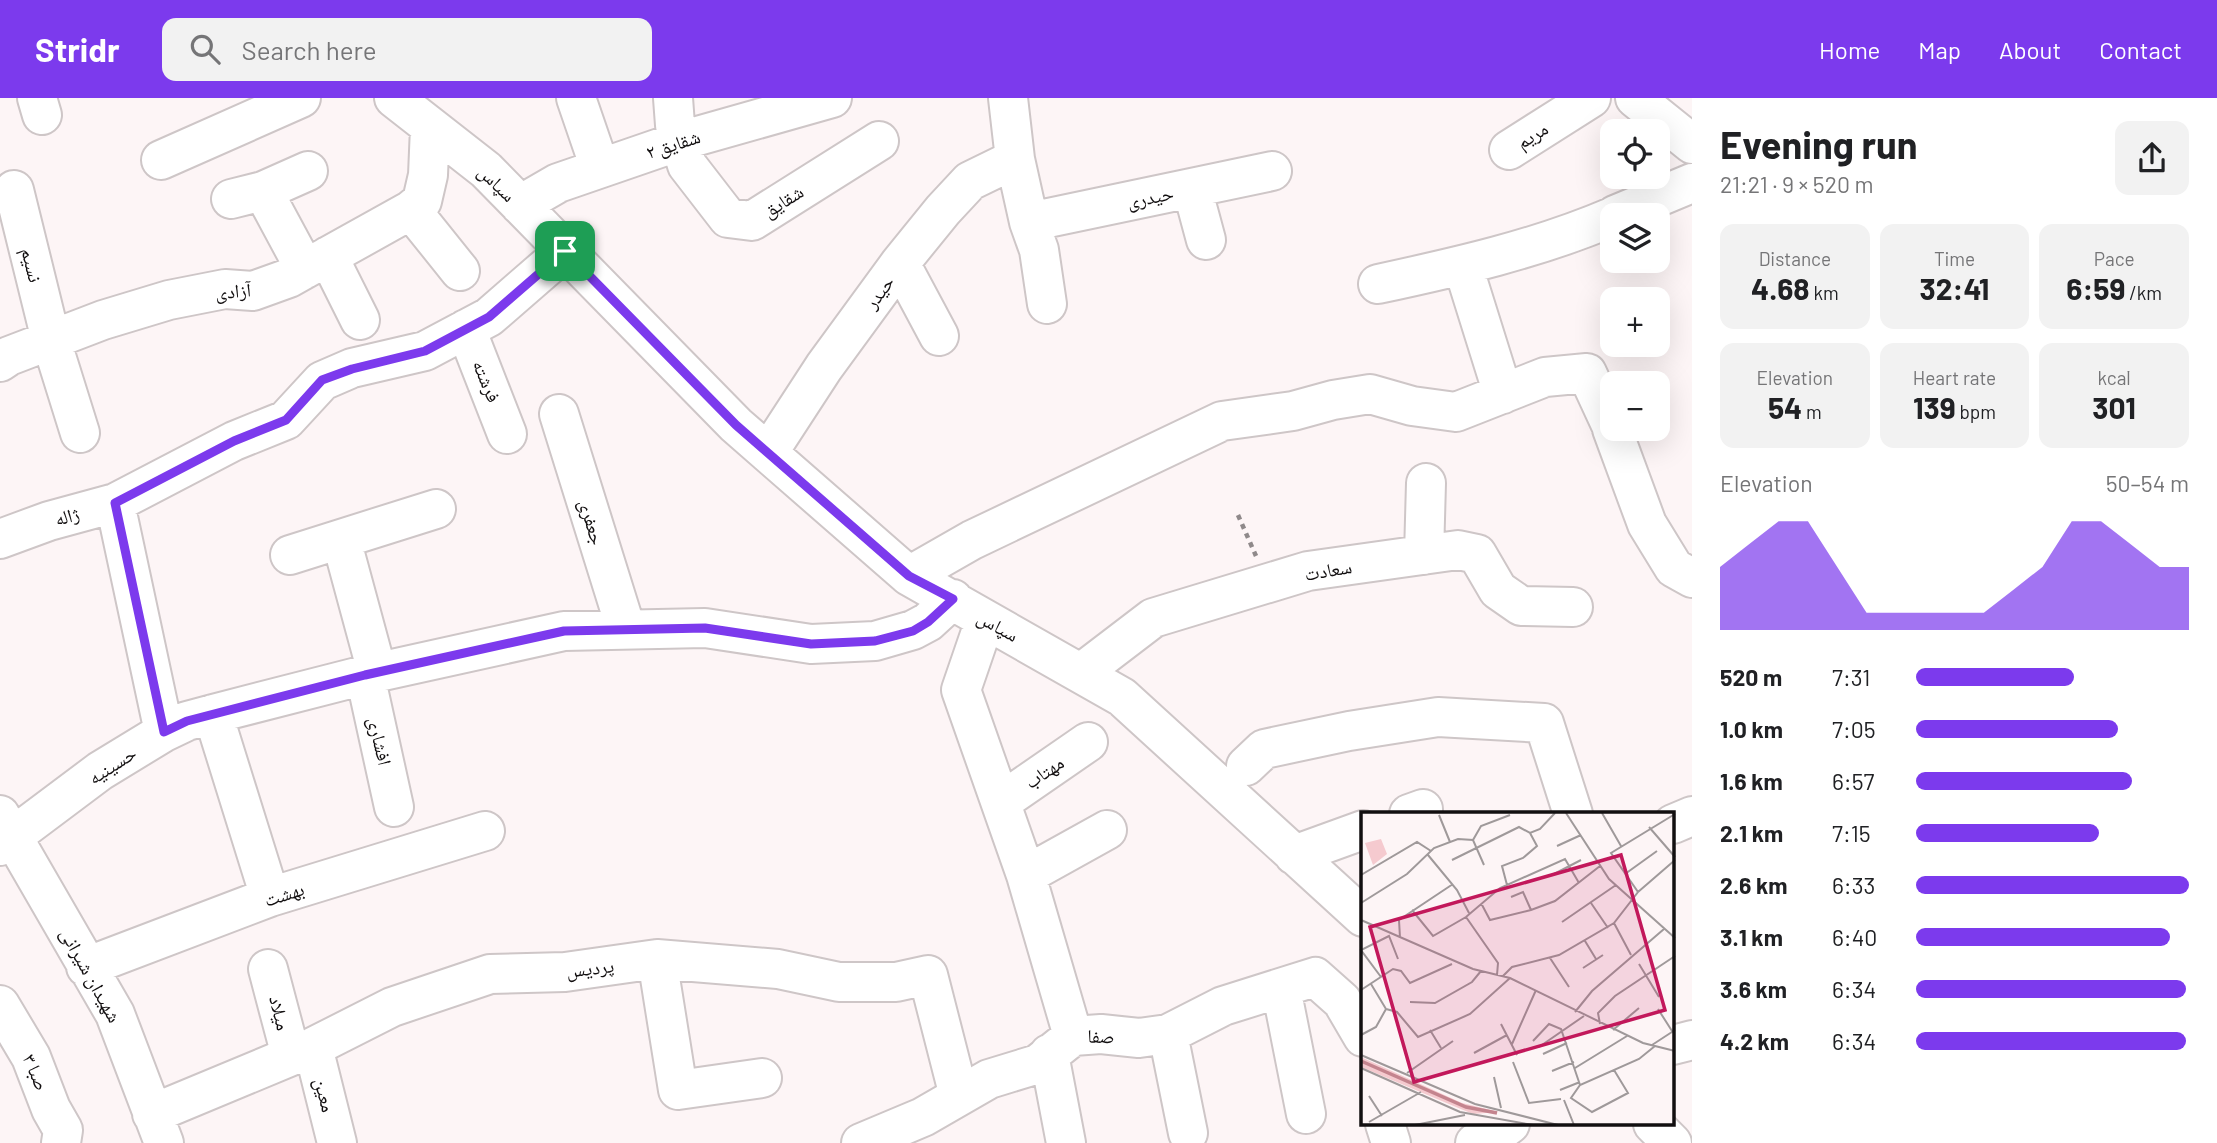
<!DOCTYPE html>
<meta charset="utf-8">
<style>
body{margin:0;font-family:Barlow,"Noto Naskh Arabic",sans-serif;background:#f2f2f2;color:#202124;height:100vh;display:flex;flex-direction:column;font-size:26px;white-space:nowrap}
*{box-sizing:border-box;margin:0}
p{font-size:23px;color:#757577}
.icon{flex:none;width:38px;height:38px;fill:none;stroke:currentColor;stroke-width:2;stroke-linecap:round;stroke-linejoin:round}
.map{position:relative;flex:1;overflow:hidden}
.drawer{display:flex;flex-direction:column;background:#fff;width:525px}
.drawer>*{flex:none}
.controls{position:absolute;left:1600px;top:21px;display:grid;gap:14px}
.controls a{display:grid;place-items:center;width:70px;height:70px;border-radius:14px;background:#fff;box-shadow:0 7px 28px #0002;font-size:35px}
.pin{position:absolute;display:grid;place-items:center;width:60px;height:60px;color:#fff;margin:-30px;border-radius:14px;box-shadow:0 4px 10px #0006}
.round{display:grid;place-items:center;flex:none;width:74px;height:74px;border-radius:14px;background:#f2f2f2}
.head{display:flex;align-items:center;justify-content:space-between;height:119px;padding:0 28px}
h1{font-size:38px;font-weight:700;line-height:52px}
.stats{display:grid;grid-template-columns:repeat(3,1fr);gap:10px;height:119px;padding:7px 28px}
.stats div{display:grid;align-content:center;border-radius:14px;background:#f2f2f2;text-align:center}
.stats b{font-size:30px;font-weight:700}
.stats small{font-size:19px;font-weight:400}
.stats p{font-size:19px}
.chart{height:196px;padding:14px 28px}
.chart p{display:flex;justify-content:space-between}
.chart svg{width:100%;height:126px;margin-top:7px;fill:#7c3aed;opacity:.7}
ul{padding:0 28px;list-style:none;font-size:23px}
li{display:grid;grid-template-columns:112px 84px 1fr;align-items:center;height:52px}
li i{height:18px;border-radius:9px;background:#7c3aed}
header{display:flex;align-items:center;gap:42px;box-sizing:border-box;height:98px;padding:0 35px;background:#7c3aed;color:#fff}
header strong{font-size:33px}
nav{display:flex;gap:38px;margin-inline-start:auto;font-size:24px}
.search{width:490px;height:63px;background:#f2f2f2;display:flex;align-items:center;gap:18px;box-sizing:border-box;padding:0 24px;border-radius:14px;color:#757577;font-size:26px}
main{display:flex;flex:1;min-height:0}
.map>svg:first-child{display:block}
</style>
<header>
<strong>Stridr</strong>
<div class="search"><svg class="icon" aria-label="search" viewBox="0 0 24 24"><circle cx="10" cy="10" r="6"/><path d="M15 15l6 6"/></svg>Search here</div>
<nav><a>Home</a><a>Map</a><a>About</a><a>Contact</a></nav>
</header>
<main>
<div class="map">
<svg width="1692" height="1045" viewBox="0 0 1692 1045">
<rect width="100%" height="100%" fill="#fdf5f6"/>
<g fill="none" stroke-linecap="round" stroke-linejoin="round">
<defs>
<path id="minor" d="M 37,0 L 42,17
M 394,0 L 486,72 L 736,327 L 909,478 L 1122,599 L 1363,819
M 576,0 L 600,70
M 673,0 L 675,27 L 687,67 L 728,120 L 752,123 L 879,43
M 1008,0 L 1015,61 L 1029,124 L 1039,152 L 1047,206
M 1635,0 L 1692,46
M 1509,52 L 1591,0
M 161,62 L 301,0
M 1192,90 L 1206,142
M 14,92 L 51,242 L 80,335
M 263,93 L 305,171
M 231,101 L 263,93 L 308,73
M 520,107 L 558,85 L 680,43 L 832,0
M 411,112 L 460,173
M 1615,117 L 1692,85
M 1029,124 L 1272,73
M 328,158 L 360,222
M 900,165 L 939,238
M 1463,168 L 1503,296
M 1378,186 C 1457,169 1537,151 1612,119
M 466,231 L 507,336
M 0,264 L 9,258 L 103,222 L 169,202 L 225,191 L 253,193 L 289,180 L 305,171 L 411,112 L 422,103 L 428,77 L 430,29
M 559,316 L 626,531
M 1612,331 L 1647,426 L 1674,470 L 1692,480
M 768,355 L 824,269 L 900,165 L 943,112 L 970,83 L 1015,61
M 115,405 L 164,634
M 0,441 L 49,423 L 115,405 L 234,343 L 286,322 L 322,283 L 352,270 L 425,253 L 489,219 L 565,153
M 341,441 L 377,574
M 290,457 L 436,411
M 1424,457 L 1426,385
M 909,478 L 972,442 L 1222,323 L 1293,313 L 1333,302 L 1370,296 L 1412,308 L 1456,314 L 1545,279 L 1587,275 L 1612,329
M 985,522 L 961,592 L 1026,777 L 1073,938
M 1081,575 L 1153,520 L 1308,473 L 1458,452 L 1477,456 L 1498,492 L 1521,508 L 1573,509
M 365,577 L 394,709
M 213,616 L 270,799
M 1246,668 L 1264,651 L 1349,633 L 1438,619 L 1544,625 L 1573,716
M 1001,704 L 1088,644
M 1409,716 L 1423,711
M 0,717 L 115,916 L 164,1045
M 1673,726 L 1692,718
M 0,748 L 100,673 L 164,634 L 187,623 L 213,616 L 365,577 L 564,533 L 705,530 L 811,546 L 875,543 L 913,532 L 928,524 L 953,501
M 1294,757 L 1363,732
M 1026,777 L 1107,732
M 657,861 L 678,992 L 762,980
M 86,869 L 270,799 L 485,733
M 268,871 L 291,958
M 1281,890 L 1306,1016
M 0,907 L 31,959 L 51,1011 L 63,1032 L 61,1045
M 1168,936 L 1188,1035
M 1673,947 L 1692,942
M 313,949 L 337,1045
M 1049,956 L 1066,1045
M 152,1016 L 313,949 L 392,909 L 490,876 L 565,874 L 657,861 L 778,871 L 839,884 L 896,884 L 928,877 L 959,998
M 1385,1026 L 1391,1045
M 1653,1026 L 1672,1045
M 861,1045 L 923,1019 L 989,981 L 1038,966 L 1073,938 L 1101,936 L 1139,940 L 1168,936 L 1223,908 L 1315,879 L 1342,903 L 1363,939
M 1475,1045 L 1498,1035 L 1510,1026"/>
</defs>
<!-- minor casing -->
<use href="#minor" stroke="#cec6c7" stroke-width="42"/>
<!-- path -->
<path stroke="#8f898a" stroke-width="4.5" stroke-dasharray="5 5" stroke-linecap="butt" d="M 1238,417 L 1256,458"/>
<!-- minor -->
<use href="#minor" stroke="#fff" stroke-width="38"/>
</g>
<g fill="none" stroke-linecap="round" stroke-linejoin="round">
<defs>
<path id="route" d="M 565,153 L 736,327 L 909,478 L 953,501 L 928,524 L 913,533 L 875,543 L 811,546 L 705,530 L 564,533 L 365,577 L 187,623 L 164,634 L 115,405 L 234,343 L 286,322 L 322,282 L 352,271 L 425,253 L 489,219 Z"/>
</defs>
<!-- route casing -->
<use href="#route" stroke="#fff" stroke-width="14"/>
<!-- route -->
<use href="#route" stroke="#7c3aed" stroke-width="9"/>
</g>
<g text-anchor="middle" stroke-width="7" stroke-linejoin="round" paint-order="stroke">
<!-- street labels -->
<g font-size="19" fill="#120f10" stroke="#fff">
<text transform="translate(1532 37) rotate(-32)" y="7">مریم</text>
<text transform="translate(673 46) rotate(-18)" y="7">شقایق ۲</text>
<text transform="translate(497 85) rotate(44)" y="7">سپاس</text>
<text transform="translate(1150 99) rotate(-12)" y="7">حیدری</text>
<text transform="translate(783 103) rotate(-32)" y="7">شقایق</text>
<text transform="translate(32 167) rotate(76)" y="7">نسیم</text>
<text transform="translate(233 193) rotate(-5)" y="7">آزادی</text>
<text transform="translate(879 194) rotate(-53)" y="7">حیدر</text>
<text transform="translate(487 283) rotate(68)" y="7">فرشته</text>
<text transform="translate(67 418) rotate(-15)" y="7">ژاله</text>
<text transform="translate(592 424) rotate(73)" y="7">جعفری</text>
<text transform="translate(1328 472) rotate(-10)" y="7">سعادت</text>
<text transform="translate(998 528) rotate(29)" y="7">سپاس</text>
<text transform="translate(380 643) rotate(77)" y="7">افشاری</text>
<text transform="translate(112 667) rotate(-33)" y="7">حسینیه</text>
<text transform="translate(1044 674) rotate(-34)" y="7">مهتاب</text>
<text transform="translate(284 796) rotate(-18)" y="7">بهشت</text>
<text transform="translate(590 870) rotate(-7)" y="7">پردیس</text>
<text transform="translate(91 877) rotate(61)" y="7">شهیدان شیرانی</text>
<text transform="translate(280 915) rotate(76)" y="7">میلاد</text>
<text transform="translate(1101 938) rotate(1)" y="7">صفا</text>
<text transform="translate(36 974) rotate(67)" y="7">صبا ۳</text>
<text transform="translate(325 997) rotate(76)" y="7">معین</text>
</g>
</g>
<!-- overview -->
<g transform="translate(1361 714)">
<rect width="313" height="313" fill="#fdf5f6"/>
<path d="M 20,27 L 26,42 L 12,53 L 4,31 ZM 0,245 L 101,291 L 138,300 L 112,302 L 95,295 L 0,255 Z" fill="#f5cacf"/>
<path fill="none" stroke="#c4848e" stroke-width="3.5" d="M 0,249 L 105,295 L 136,301"/>
<path fill="none" stroke="#9f999a" stroke-width="2" d="M 205,1 L 248,67 L 314,126M 241,1 L 260,34M 78,3 L 89,30M 288,15 L 314,45M 112,28 L 120,14 L 149,3M 196,34 L 220,23M 67,43 L 96,78 L 108,101M 91,48 L 158,15 L 169,21 L 179,17 L 194,1M 193,62 L 220,48M 264,62 L 296,39M 0,63 L 56,30 L 70,39M 146,73 L 141,54 L 162,46 L 176,34 L 169,21M 277,80 L 314,48M 150,85 L 162,80 L 170,98M 0,91 L 46,62 L 73,36 L 97,27 L 112,28 L 123,53M 120,91 L 129,108 L 170,98 L 194,89 L 239,54M 230,91 L 247,116M 51,98 L 72,124 L 105,105 L 139,76 L 204,47 L 218,71M 105,105 L 137,151 L 136,163M 0,108 L 112,157 L 149,166 L 282,231 L 314,239M 201,110 L 255,73M 253,111 L 270,143M 39,126 L 38,108 L 92,72M 224,129 L 235,147M 189,146 L 208,175M 278,152 L 298,185M 222,156 L 242,143M 142,164 L 151,155 L 198,143 L 253,111 L 277,80 L 250,41 L 314,2M 20,165 L 0,138 L 28,124 L 37,147M 0,178 L 32,157 L 40,159 L 49,171 L 91,152M 49,190 L 74,191 L 111,170 L 120,159M 25,197 L 36,200 L 57,225 L 109,202 L 149,166M 297,197 L 311,219M 214,200 L 231,179 L 303,117M 140,212 L 156,243M 239,212 L 237,201 L 254,184 L 314,144M 69,218 L 80,236M 252,218 L 278,196M 0,223 L 15,215 L 25,197 L 10,172M 172,229 L 188,212 L 200,217 L 219,273M 151,232 L 175,178M 291,233 L 314,218M 178,235 L 223,204M 113,241 L 146,223M 182,242 L 206,231M 0,243 L 114,292 L 197,313M 152,250 L 168,291 L 200,287M 0,256 L 99,300 L 172,313M 214,256 L 266,224M 253,258 L 267,281 L 231,300 L 210,286 L 219,273 L 278,247 L 294,234M 191,259 L 213,250M 46,261 L 92,229M 133,265 L 140,296M 199,278 L 219,270M 8,284 L 21,304M 203,288 L 213,313M 8,310 L 60,280M 54,313 L 104,303"/>
<path fill="#c2185b" fill-opacity="0.15" stroke="#c2185b" stroke-width="3.5" d="M 260,43 L 304,198 L 53,270 L 9,115 Z"/>
<rect width="313" height="313" fill="none" stroke="#120f10" stroke-width="3.5"/>
</g>
</svg>
<div class="controls">
<a><svg class="icon" aria-label="locate" viewBox="0 0 24 24"><circle cx="12" cy="12" r="6"/><path d="M12 2v4M12 18v4M2 12h4M18 12h4"/></svg></a>
<a><svg class="icon" aria-label="layers" viewBox="0 0 24 24"><path d="M12 4l9 5-9 5-9-5zM3 14l9 5 9-5"/></svg></a>
<a>+</a>
<a>−</a>
</div>
<div class="pin" style="left:565px;top:153px;background:#1e9e55"><svg class="icon" aria-label="arrive" viewBox="0 0 24 24"><path d="M6 21V4h12l-3 4 3 4H6"/></svg></div>
</div>
<section class="drawer">
<div class="head"><div><h1>Evening run</h1><p>21:21 · 9 × 520 m</p></div><a class="round"><svg class="icon" aria-label="share" viewBox="0 0 24 24"><path d="M12 15V3M7 8l5-5 5 5M5 13v7h14v-7"/></svg></a></div>
<div class="stats">
<div><p>Distance</p><b>4.68<small> km</small></b></div>
<div><p>Time</p><b>32:41</b></div>
<div><p>Pace</p><b>6:59<small> /km</small></b></div>
</div>
<div class="stats">
<div><p>Elevation</p><b>54<small> m</small></b></div>
<div><p>Heart rate</p><b>139<small> bpm</small></b></div>
<div><p>kcal</p><b>301</b></div>
</div>
<div class="chart"><p><span>Elevation</span>50–54 m</p>
<svg viewBox="0 0 160 44" preserveAspectRatio="none"><path d="M0 44V22L10 14L20 6L30 6L40 22L50 38L60 38L70 38L80 38L90 38L100 30L110 22L120 6L130 6L140 14L150 22L160 22V44z"/></svg>
</div>
<ul>
<li><b>520 m</b>7:31<i style="width:58%"></i></li>
<li><b>1.0 km</b>7:05<i style="width:74%"></i></li>
<li><b>1.6 km</b>6:57<i style="width:79%"></i></li>
<li><b>2.1 km</b>7:15<i style="width:67%"></i></li>
<li><b>2.6 km</b>6:33<i style="width:100%"></i></li>
<li><b>3.1 km</b>6:40<i style="width:93%"></i></li>
<li><b>3.6 km</b>6:34<i style="width:99%"></i></li>
<li><b>4.2 km</b>6:34<i style="width:99%"></i></li>
</ul>
</section>
</main>
